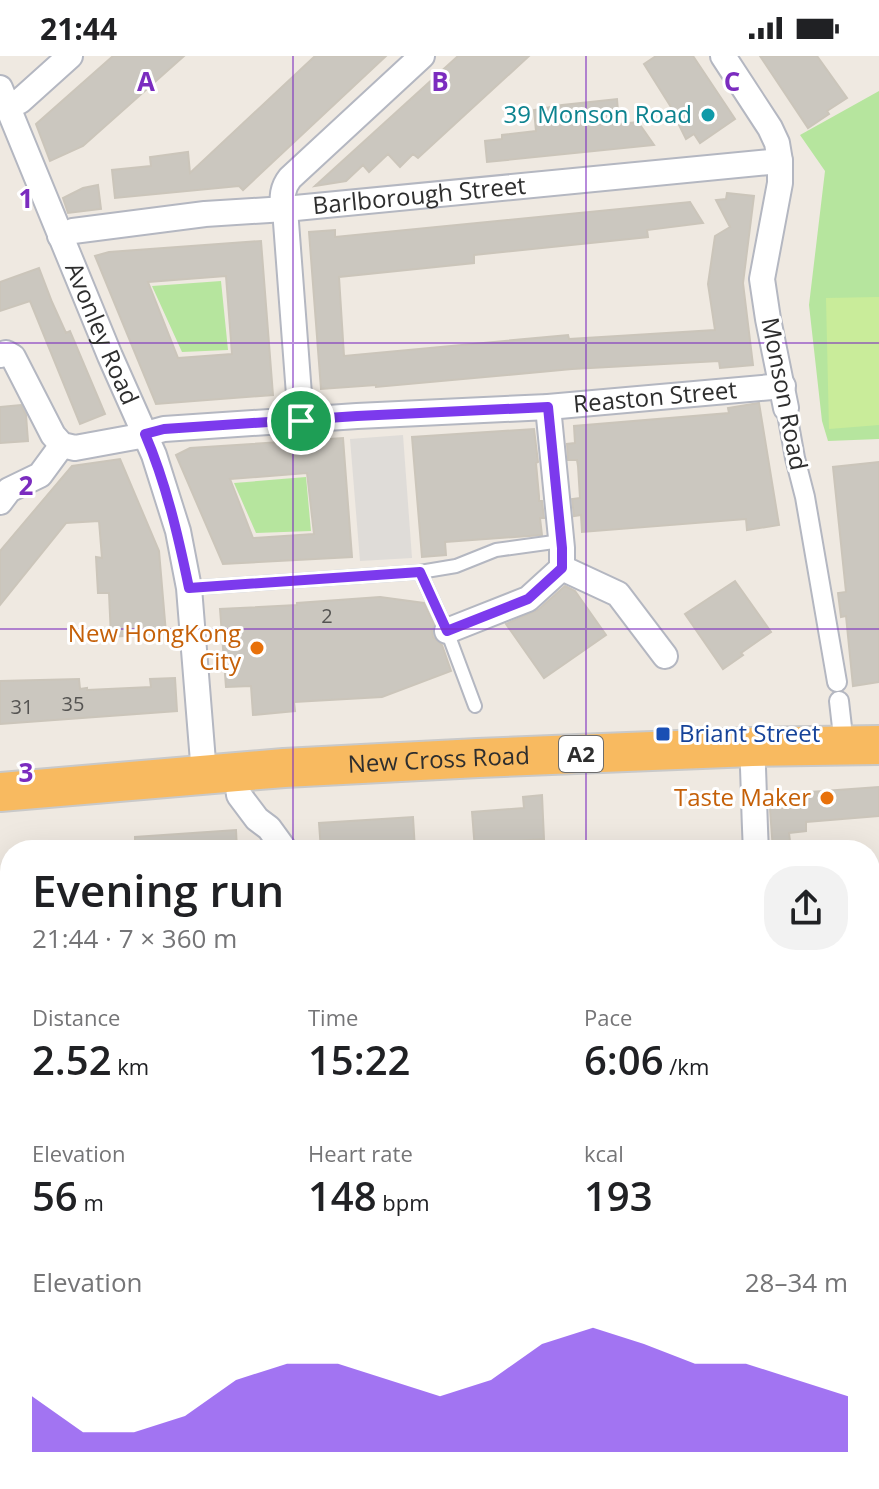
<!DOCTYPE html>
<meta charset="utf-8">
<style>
body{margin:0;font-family:"Open Sans",sans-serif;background:#f2f2f2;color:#202124;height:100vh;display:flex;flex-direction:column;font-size:30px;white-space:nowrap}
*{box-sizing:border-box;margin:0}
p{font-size:26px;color:#757577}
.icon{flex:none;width:44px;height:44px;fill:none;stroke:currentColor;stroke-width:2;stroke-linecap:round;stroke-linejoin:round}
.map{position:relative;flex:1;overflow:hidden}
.side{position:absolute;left:0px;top:784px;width:880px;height:650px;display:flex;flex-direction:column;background:#fff;border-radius:32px 32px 0 0;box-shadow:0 8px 32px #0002}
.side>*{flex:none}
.pin{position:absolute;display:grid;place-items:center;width:68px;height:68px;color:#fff;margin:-34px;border:4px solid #fff;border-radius:50%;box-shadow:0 2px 8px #0007}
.round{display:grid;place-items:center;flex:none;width:84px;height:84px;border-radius:32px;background:#f2f2f2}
.overview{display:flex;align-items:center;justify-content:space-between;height:136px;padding:0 32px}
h1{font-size:44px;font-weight:600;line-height:60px}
.stats{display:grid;grid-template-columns:repeat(3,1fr);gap:12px;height:136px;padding:8px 32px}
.stats div{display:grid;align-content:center}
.stats b{font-size:40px;font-weight:600}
.stats small{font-size:22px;font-weight:400}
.stats p{font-size:22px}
.chart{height:224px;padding:16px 32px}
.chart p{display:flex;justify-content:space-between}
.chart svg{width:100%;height:144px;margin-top:8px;fill:#7c3aed;opacity:.7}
.status{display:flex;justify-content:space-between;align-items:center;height:56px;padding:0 40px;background:#fff;direction:ltr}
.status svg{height:22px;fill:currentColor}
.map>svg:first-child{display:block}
</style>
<div class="status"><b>21:44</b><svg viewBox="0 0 49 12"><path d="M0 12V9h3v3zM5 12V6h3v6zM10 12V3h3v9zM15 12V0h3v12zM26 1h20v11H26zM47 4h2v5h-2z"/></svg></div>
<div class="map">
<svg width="879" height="1433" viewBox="0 0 879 1433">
<rect width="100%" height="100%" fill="#efe9e1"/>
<!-- education -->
<path fill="#f0e6d1" d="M 870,1167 L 879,1180 L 879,1433 L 777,1433 L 770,1424 L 870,1424 Z"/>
<!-- green -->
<path fill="#b6e59e" d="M 879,35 L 879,383 L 828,385 L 822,365 L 809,249 L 825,115 L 800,79 Z
M 221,225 L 228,294 L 182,296 L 152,230 Z
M 306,421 L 311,475 L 256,477 L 234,427 Z
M 534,1424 L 701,1424 L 709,1433 L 540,1433 Z"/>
<!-- pitch -->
<path fill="#c9ec9a" d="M 879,241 L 879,369 L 829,373 L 826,242 Z"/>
<!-- plaza -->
<path fill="#dfdcd8" d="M 403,379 L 412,502 L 360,505 L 350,383 Z"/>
<!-- building -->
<path fill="#cbc7bf" stroke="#cbc5ba" stroke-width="2" fill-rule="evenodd" d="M 113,0 L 184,0 L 83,90 L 50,105 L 36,68 Z
M 315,0 L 386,0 L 243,134 L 239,130 L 115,142 L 112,114 L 151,110 L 150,101 L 188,96 L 190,117 Z
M 458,0 L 529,0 L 418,102 L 413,98 L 400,111 L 388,98 L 369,116 L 363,109 L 346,125 L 315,130 Z
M 656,0 L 693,0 L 735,63 L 700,87 L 694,78 L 686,83 L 679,69 L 681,67 L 644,8 Z
M 760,0 L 817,0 L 847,42 L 827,55 L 829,58 L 808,72 Z
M 617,43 L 619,68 L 638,66 L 654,89 L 487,106 L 485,85 L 502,83 L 502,79 L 536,75 L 534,54 L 562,49 Z
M 98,129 L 101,153 L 68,157 L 63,142 L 83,132 Z
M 727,137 L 754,140 L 743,227 L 753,309 L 720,312 L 719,305 L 572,313 L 376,331 L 376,329 L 321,333 L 309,176 L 335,174 L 335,181 L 690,146 L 703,167 L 647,174 L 648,181 L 474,199 L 474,207 L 339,221 L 344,300 L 568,279 L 569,283 L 715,274 L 708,228 L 715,180 L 730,171 L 716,144 L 726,143 Z
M 261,185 L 273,339 L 156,348 L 95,200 L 109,196 ZM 226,220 L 232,298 L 178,302 L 148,226 Z
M 39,212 L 52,246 L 66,277 L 70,275 L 105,358 L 80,368 L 30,245 L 0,255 L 0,226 Z
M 759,347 L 779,469 L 747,474 L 746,463 L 582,476 L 581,459 L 574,460 L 572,443 L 580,442 L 578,410 L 577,404 L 568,404 L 567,388 L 575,387 L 574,370 L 729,357 L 728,352 Z
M 21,349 L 26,359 L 28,385 L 0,387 L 0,351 Z
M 534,373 L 538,406 L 536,407 L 539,440 L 539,445 L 542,445 L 544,462 L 540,462 L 542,479 L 445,486 L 446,499 L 422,501 L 412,381 Z
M 343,382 L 352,501 L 223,508 L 176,399 L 190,392 ZM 307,417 L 314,478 L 253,482 L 230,423 Z
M 120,403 L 159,495 L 166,577 L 111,581 L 109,537 L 98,537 L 96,501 L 102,502 L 99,465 L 66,467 L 0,549 L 0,495 L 72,410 Z
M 879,406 L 879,626 L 853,630 L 846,560 L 841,561 L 838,537 L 846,536 L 833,411 Z
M 735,525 L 771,576 L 741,597 L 743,599 L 723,613 L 685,558 Z
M 565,530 L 575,535 L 606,579 L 544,622 L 506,568 L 538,554 Z
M 380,541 L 424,547 L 434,568 L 432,574 L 433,581 L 442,589 L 451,615 L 382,641 L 294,646 L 295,655 L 253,659 L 251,630 L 226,631 L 220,553 L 297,549 L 297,547 Z
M 175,622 L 177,655 L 0,668 L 0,625 L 79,623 L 80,633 L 87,632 L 87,634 L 151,631 L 150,623 Z
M 879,731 L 879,760 L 806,766 L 806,775 L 789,777 L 791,794 L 773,794 L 769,739 Z
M 542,739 L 544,783 L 520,785 L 520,794 L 475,794 L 472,756 L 524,752 L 523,741 Z
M 413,761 L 415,794 L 321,794 L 319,767 Z
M 236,774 L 237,794 L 135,794 L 135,781 Z"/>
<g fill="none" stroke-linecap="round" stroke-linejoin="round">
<defs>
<path id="service" d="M 420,516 L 456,510 L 496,494 L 561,485
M 189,532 L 420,516 L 447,575 L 475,650
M 0,914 L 10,927
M 0,964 L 10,957
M 878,1290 L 879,1290
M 276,1424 L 283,1433"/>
<path id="pedestrian" d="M 786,352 L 795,402 L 805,441 L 837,626
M 839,645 L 844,689"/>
<g id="minor">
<path d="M 723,0 L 770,72 L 777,87 L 780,105 L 780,127 L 762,223 L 768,263 L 786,352"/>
<path id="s1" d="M 0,32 L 110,300 L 154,399 L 178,475 L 189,532 L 204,718"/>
<path d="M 7,51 L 20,45 L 70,0"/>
<path d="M 285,153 L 301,365"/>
<path d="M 283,154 C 282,141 282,132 290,122 L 422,0"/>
<path id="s2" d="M 60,180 L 73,175 L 205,158 L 285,153 L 780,105"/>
<path id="s3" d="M 0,299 L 6,297 L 13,301 L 53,379 L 62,389 L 75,392 L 135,381 L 164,373 L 357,360 L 548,351 L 783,330"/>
<path d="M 548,351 L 562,492 L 562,512 L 618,538 L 665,600"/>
<path d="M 0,446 L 9,434 L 40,419 L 62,389"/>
<path d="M 447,575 L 528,543 L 562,512"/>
<path d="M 752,691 C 754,725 754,759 756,794"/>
<path d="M 236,716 L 239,739 L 257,763 L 269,772 L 285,794"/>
<path d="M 870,906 L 879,918"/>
<path d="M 870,1031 L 879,1043"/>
<path d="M 870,1077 L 879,1070"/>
<path d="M 0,1238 L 10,1231"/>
<path d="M 0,1308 L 10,1320"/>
<path d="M 738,1424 L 744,1433"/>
</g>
<path id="secondary" d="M 0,975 L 10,989
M 323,1424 L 329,1433"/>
<g id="trunk">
<path id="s4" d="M 0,736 L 284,712 L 478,702 L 752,691 L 879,689"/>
</g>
</defs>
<!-- service casing -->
<use href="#service" stroke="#b4b7c1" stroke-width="16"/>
<!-- pedestrian casing -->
<use href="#pedestrian" stroke="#b4b7c1" stroke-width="22"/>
<!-- minor casing -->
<use href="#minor" stroke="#b4b7c1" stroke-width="28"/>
<!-- secondary casing -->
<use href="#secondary" stroke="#b4b7c1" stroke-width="38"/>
<!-- trunk casing -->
<use href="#trunk" stroke="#c9c9c9" stroke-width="42"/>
<!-- service -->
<use href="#service" stroke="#fff" stroke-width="12"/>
<!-- pedestrian -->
<use href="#pedestrian" stroke="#fff" stroke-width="18"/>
<!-- minor -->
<use href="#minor" stroke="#fff" stroke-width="24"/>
<!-- secondary -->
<use href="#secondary" stroke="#fff" stroke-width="34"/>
<!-- trunk -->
<use href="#trunk" stroke="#f8ba60" stroke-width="38"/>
</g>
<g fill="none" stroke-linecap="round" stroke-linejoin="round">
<defs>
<path id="route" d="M 548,351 L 562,492 L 562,512 L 528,543 L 447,575 L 420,516 L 189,532 C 178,479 166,427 145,378 L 164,373 L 357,360 Z"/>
</defs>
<!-- route casing -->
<use href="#route" stroke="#fff" stroke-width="16"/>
<!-- route -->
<use href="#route" stroke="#7c3aed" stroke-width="10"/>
</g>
<!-- grid -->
<path fill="none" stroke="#7b2cbf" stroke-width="2" stroke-opacity="0.55" d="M 293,0 L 293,794M 586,0 L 586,794M 0,287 L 879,287M 0,573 L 879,573M 0,860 L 10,860M 870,860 L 879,860M 0,1146 L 10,1146M 870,1146 L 879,1146M 293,1424 L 293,1433M 586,1424 L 586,1433"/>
<!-- markers -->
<circle fill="#0f9aa8" stroke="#fff" stroke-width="3" cx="708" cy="59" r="8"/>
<g fill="#e8710a" stroke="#fff" stroke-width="3">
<circle cx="257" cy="592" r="8"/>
<circle cx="827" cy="742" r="8"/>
</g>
<rect fill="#1a4fb4" stroke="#fff" stroke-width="3" x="655" y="670" width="16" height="16" rx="4"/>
<g text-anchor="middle" stroke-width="6" stroke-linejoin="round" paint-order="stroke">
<!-- number labels -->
<g font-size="20" fill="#555452">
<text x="327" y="567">2</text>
<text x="73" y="655">35</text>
<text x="22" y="658">31</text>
</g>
<!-- shield labels -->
<rect fill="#fff" stroke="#6d6d6d" stroke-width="2" x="559" y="680" width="44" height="36" rx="6"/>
<g font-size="22" font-weight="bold" fill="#2e2e2e">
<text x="581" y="706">A2</text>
</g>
<!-- culture labels -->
<g font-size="24" fill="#0d838f" stroke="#fff" text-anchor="end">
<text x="692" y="67">39 Monson Road</text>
</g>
<!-- street labels -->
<g font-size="24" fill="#2e2e2e" stroke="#fff">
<text dy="8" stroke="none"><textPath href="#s2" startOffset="362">Barlborough Street</textPath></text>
<text dy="8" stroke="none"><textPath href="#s1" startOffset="266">Avonley Road</textPath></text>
<text transform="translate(784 338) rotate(79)" y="8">Monson Road</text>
<text dy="8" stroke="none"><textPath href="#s3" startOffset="712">Reaston Street</textPath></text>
<text dy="8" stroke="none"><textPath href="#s4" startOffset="440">New Cross Road</textPath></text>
</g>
<!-- food labels -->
<g font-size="24" fill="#c56008" stroke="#fff" text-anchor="end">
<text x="241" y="586">New HongKong<tspan x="241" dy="28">City</tspan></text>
<text x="811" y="750">Taste Maker</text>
</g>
<!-- transit labels -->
<g font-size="24" fill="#164399" stroke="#fff" text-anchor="start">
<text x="679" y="686">Briant Street</text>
</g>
</g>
<g font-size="26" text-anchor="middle" font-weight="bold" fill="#7b2cbf" stroke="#fff" stroke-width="6" stroke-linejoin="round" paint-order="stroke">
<text x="146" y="35">A</text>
<text x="440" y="35">B</text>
<text x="732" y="35">C</text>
<text x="26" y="152">1</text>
<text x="26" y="439">2</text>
<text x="26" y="726">3</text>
</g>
</svg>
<div class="pin" style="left:301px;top:365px;background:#1e9e55"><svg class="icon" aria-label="arrive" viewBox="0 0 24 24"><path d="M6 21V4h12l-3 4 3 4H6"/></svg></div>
<section class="side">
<div class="overview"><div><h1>Evening run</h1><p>21:44 · 7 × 360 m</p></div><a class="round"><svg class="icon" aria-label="share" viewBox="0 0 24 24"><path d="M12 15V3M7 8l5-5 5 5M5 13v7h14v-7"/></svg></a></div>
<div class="stats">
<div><p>Distance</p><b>2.52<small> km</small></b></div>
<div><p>Time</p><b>15:22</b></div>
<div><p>Pace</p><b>6:06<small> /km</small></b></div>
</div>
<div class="stats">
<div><p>Elevation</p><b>56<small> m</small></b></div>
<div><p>Heart rate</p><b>148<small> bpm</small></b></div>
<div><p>kcal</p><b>193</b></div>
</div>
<div class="chart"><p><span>Elevation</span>28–34 m</p>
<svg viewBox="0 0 160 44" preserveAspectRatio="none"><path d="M0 44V27L10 38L20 38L30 33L40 22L50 17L60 17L70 22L80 27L90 22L100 11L110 6L120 11L130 17L140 17L150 22L160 27V44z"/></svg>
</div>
</section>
</div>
